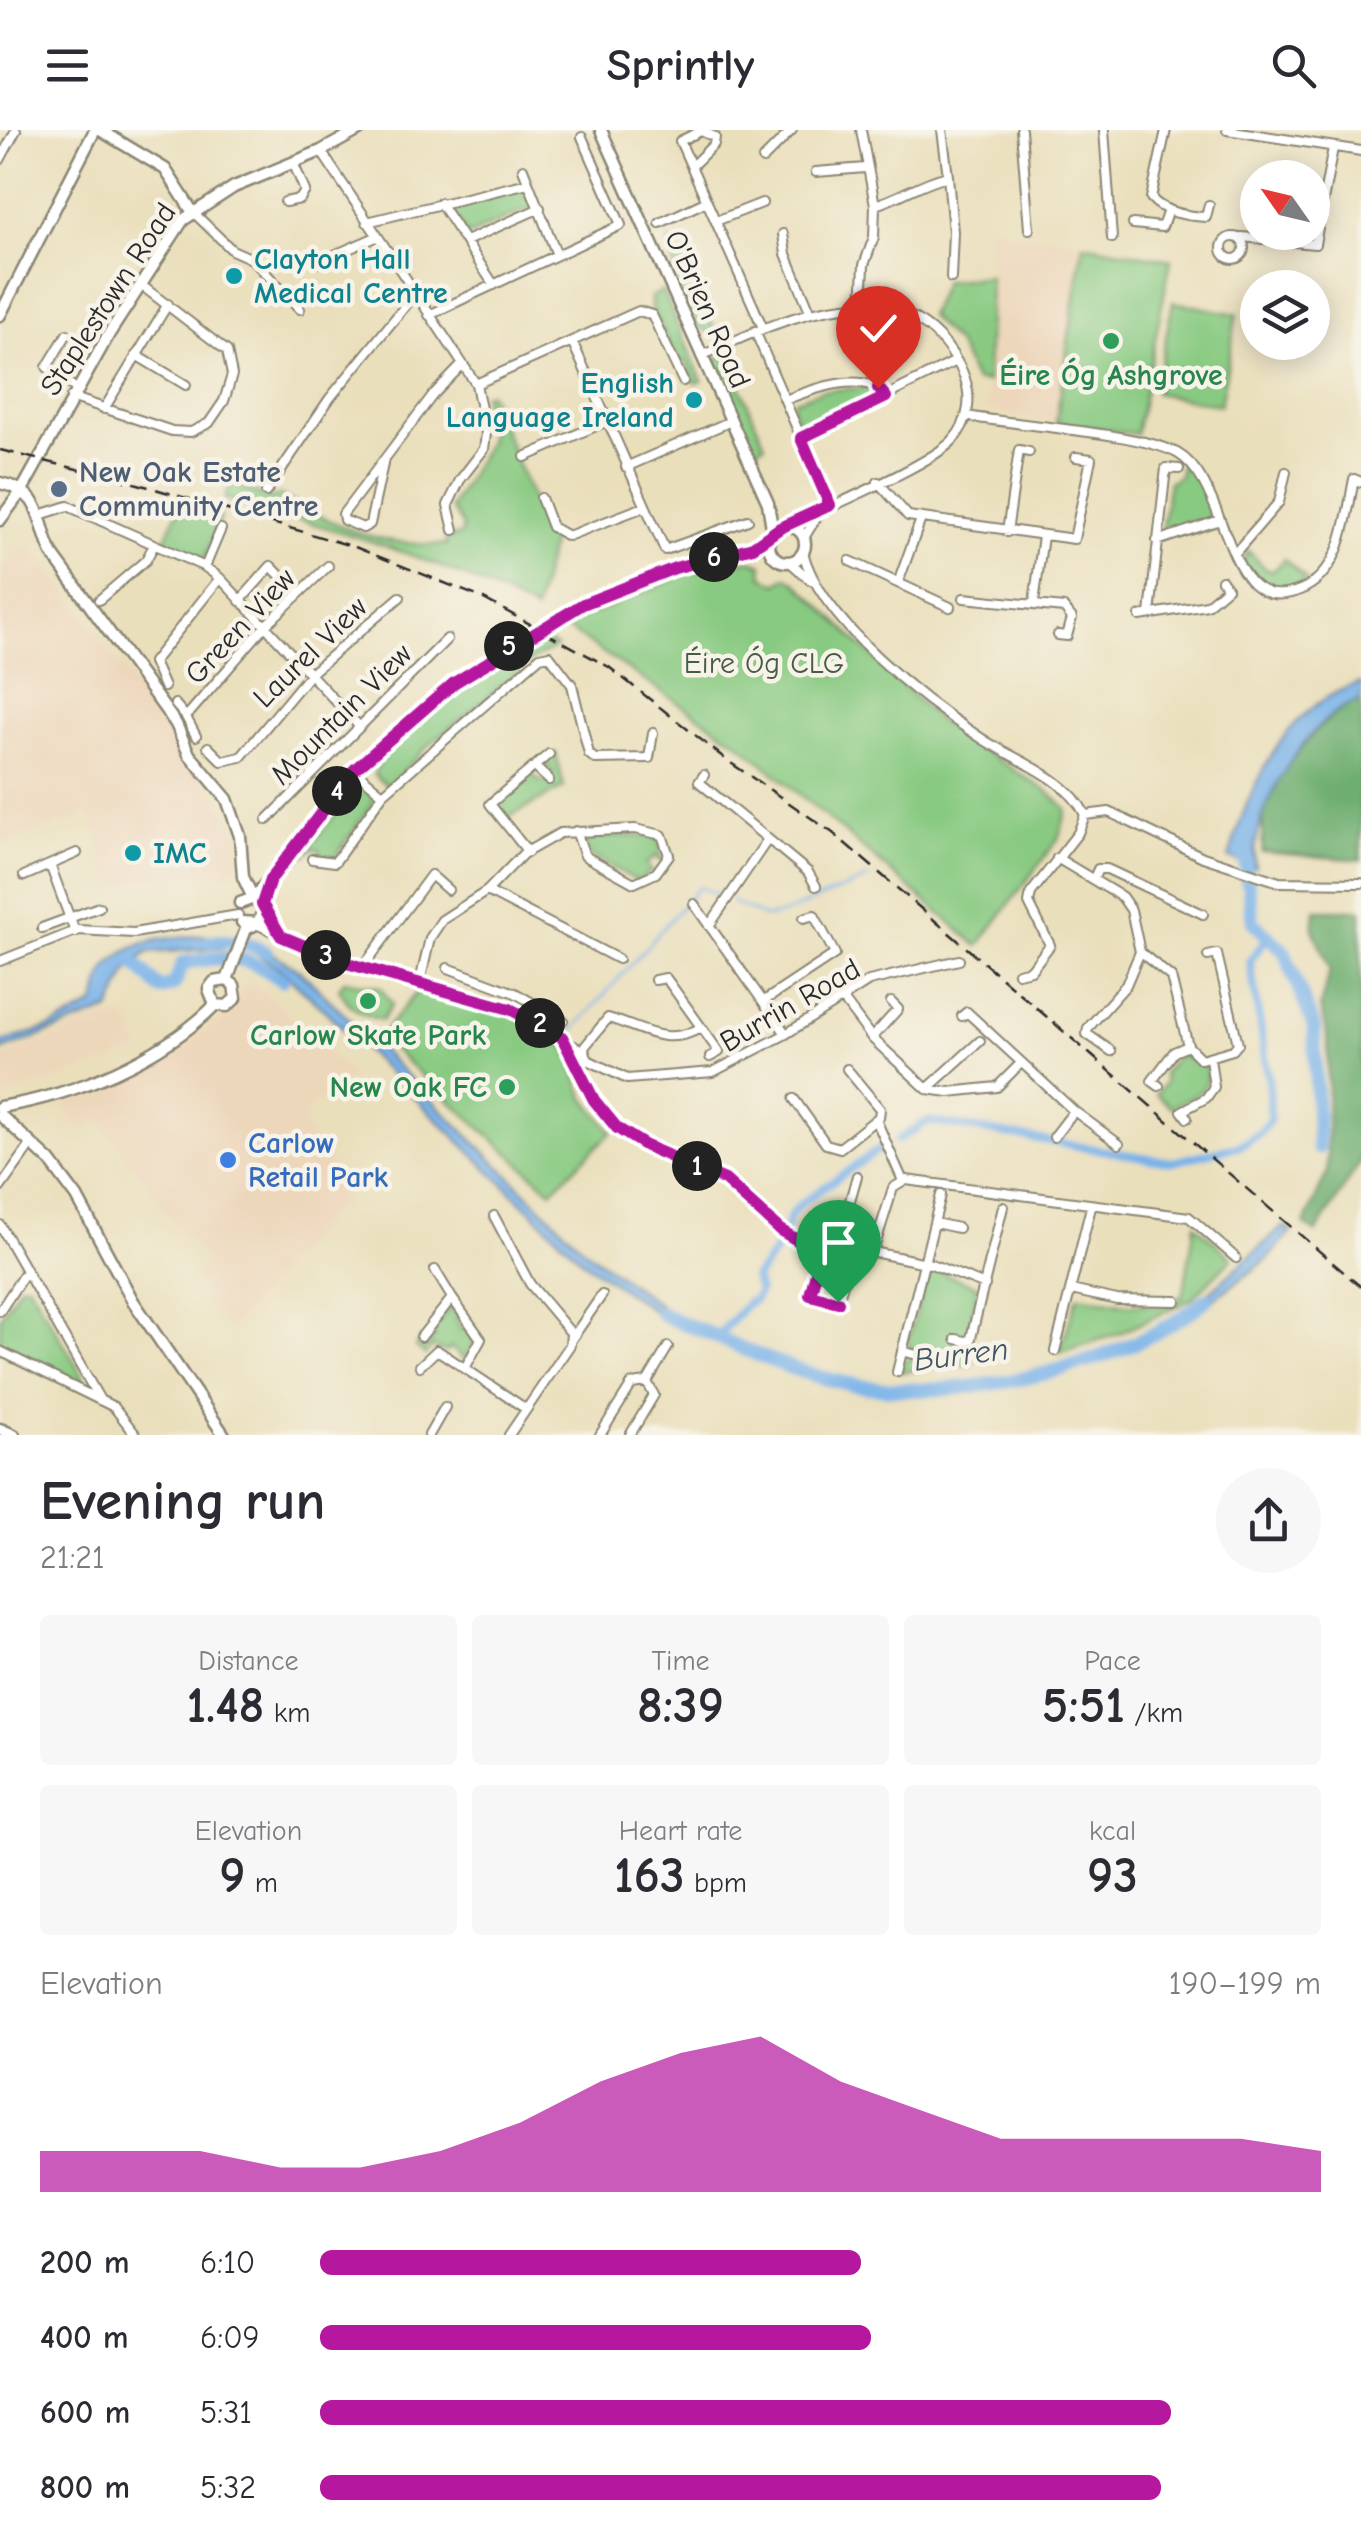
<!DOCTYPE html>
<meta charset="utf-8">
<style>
body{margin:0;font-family:"Comic Neue",sans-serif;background:#f7f7f7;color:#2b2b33;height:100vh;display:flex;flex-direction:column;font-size:38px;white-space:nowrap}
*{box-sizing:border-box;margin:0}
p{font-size:32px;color:#7c7c81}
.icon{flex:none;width:55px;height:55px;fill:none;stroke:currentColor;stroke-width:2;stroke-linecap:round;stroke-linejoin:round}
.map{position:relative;height:1305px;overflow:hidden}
.side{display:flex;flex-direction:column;background:#fff;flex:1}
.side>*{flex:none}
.needle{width:65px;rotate:304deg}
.fabs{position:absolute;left:1240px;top:30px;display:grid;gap:20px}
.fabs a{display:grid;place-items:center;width:90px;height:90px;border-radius:50%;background:#fff;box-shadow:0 5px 25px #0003;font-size:50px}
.pin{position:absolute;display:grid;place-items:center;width:85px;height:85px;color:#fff;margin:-102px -42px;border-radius:50% 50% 50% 0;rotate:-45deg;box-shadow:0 0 10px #0007}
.pin .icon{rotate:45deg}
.km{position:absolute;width:50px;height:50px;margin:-25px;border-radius:50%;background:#222;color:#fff;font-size:28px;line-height:50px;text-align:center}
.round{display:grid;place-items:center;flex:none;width:105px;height:105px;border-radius:52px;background:#f7f7f7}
.head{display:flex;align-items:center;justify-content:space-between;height:170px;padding:0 40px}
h1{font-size:55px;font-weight:600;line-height:75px}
.metrics{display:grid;grid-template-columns:repeat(3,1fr);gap:15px;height:170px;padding:10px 40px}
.metrics div{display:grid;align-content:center;border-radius:10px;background:#f7f7f7;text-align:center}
.metrics b{font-size:50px;font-weight:600}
.metrics small{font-size:28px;font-weight:400}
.metrics p{font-size:28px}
.chart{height:280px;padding:20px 40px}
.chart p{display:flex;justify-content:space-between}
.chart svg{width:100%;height:180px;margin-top:10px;fill:#b5179e;opacity:.7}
ul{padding:0 40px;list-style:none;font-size:32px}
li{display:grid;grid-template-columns:160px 120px 1fr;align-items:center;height:75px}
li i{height:25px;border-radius:12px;background:#b5179e}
header{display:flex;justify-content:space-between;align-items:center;height:130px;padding:0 40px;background:#fff;font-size:45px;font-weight:600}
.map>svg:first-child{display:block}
</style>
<header><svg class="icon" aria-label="menu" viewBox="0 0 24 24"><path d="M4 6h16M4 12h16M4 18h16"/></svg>Sprintly<svg class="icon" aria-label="search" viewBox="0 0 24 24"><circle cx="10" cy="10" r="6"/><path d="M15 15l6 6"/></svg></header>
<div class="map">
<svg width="1361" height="1305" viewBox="0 0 1361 1305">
<rect width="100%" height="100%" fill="#f7f3e8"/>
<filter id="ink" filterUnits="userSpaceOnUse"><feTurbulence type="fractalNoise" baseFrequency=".01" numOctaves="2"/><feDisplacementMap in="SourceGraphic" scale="20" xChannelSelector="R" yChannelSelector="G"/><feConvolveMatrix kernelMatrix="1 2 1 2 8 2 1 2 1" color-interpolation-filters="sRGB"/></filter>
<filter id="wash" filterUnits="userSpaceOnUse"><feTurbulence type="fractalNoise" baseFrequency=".0048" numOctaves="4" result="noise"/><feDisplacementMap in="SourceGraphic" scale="40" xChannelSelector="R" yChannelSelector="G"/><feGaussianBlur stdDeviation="2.25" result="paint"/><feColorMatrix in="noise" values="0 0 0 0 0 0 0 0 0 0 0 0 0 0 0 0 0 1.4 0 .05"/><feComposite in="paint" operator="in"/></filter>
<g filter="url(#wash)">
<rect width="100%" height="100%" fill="#eadfbb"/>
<!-- built -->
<path fill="#edd7bb" d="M 986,98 L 1083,113 L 1056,292 L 986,280 L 990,150 Z
M 20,416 L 36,422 L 174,607 L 186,636 L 198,643 L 220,670 L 237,710 L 238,735 L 231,736 L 233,744 L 134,751 L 118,759 L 88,683 L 0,716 L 0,442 Z
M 246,851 L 271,867 L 353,946 L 306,981 L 303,996 L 348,1060 L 230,1200 L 192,1146 L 207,1135 L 98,988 L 80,1000 L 60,968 L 147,937 L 235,879 Z
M 125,884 L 141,921 L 0,968 L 0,927 L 88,893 Z"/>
<!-- green -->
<path fill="#89ca82" stroke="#5a7a56" stroke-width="2.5" d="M 526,57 L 534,76 L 468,106 L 449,79 Z
M 669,109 L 678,127 L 684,127 L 717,206 L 697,196 C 685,167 673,137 669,109 Z
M 1083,114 L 1171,130 L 1136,304 L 1056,292 Z
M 990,146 L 987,252 L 975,251 L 957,214 L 929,186 L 944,151 Z
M 663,161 L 702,251 L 695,253 L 686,232 L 678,230 L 651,178 L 651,167 Z
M 1173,172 L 1237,184 L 1220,275 L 1155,263 Z
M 725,221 L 765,314 L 753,321 L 714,232 Z
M 868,257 L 878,266 L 812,299 L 801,299 L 792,277 L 795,270 L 821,261 Z
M 489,263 L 547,406 L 553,406 L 535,481 C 438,427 331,398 225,369 L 230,353 L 271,369 L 279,365 C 343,398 372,415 446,415 L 446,408 L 461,405 L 463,396 L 451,378 L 489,310 L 483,264 Z
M 1182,332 L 1200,352 L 1211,382 L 1203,392 L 1166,403 L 1162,396 L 1169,352 L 1179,346 Z
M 179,378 L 221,387 L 204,430 L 164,413 Z
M 1248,421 L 1267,440 L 1273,441 L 1284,429 L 1306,449 C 1281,467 1258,454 1243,432 Z
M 750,430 L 763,435 L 762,445 L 777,454 L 787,447 L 797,453 L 942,594 L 1050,663 L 1067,680 L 1058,709 L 978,816 L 739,613 L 563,496 L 689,443 Z
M 541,507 L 556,517 L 534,529 L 428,616 L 392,653 L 386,655 L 374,645 C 384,608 506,530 541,507 Z
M 556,623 L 564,657 L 506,689 L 493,675 L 530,643 L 542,652 L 550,651 L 553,642 L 543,633 Z
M 356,658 L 366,659 L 375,670 L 335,727 L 320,727 L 320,720 L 314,718 L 299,730 Z
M 585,706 L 652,706 L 659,709 L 662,732 L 655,726 L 646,735 L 652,741 L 637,751 L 586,723 Z
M 344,851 L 380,857 L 392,874 L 382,890 C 362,885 348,878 339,858 Z
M 422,856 L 517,887 L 567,918 L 584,967 L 612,1002 L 551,1061 L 379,907 Z
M 1180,924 L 1205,936 C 1215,961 1190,967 1171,977 L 1156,964 L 1165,953 L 1163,943 Z
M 1195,1094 L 1232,1128 L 1192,1169 L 1120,1203 L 1059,1223 L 1078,1166 L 1127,1174 L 1176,1175 L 1178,1167 L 1183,1166 Z
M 928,1138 L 978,1156 L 968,1206 L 955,1212 L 967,1215 L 975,1225 L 972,1234 L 900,1242 L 904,1230 L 917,1228 L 919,1222 L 907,1215 Z
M 28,1154 L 83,1246 L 83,1254 L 0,1215 L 0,1187 L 20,1155 Z
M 451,1177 L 460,1185 L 456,1189 L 462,1200 L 468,1197 L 475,1214 L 463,1229 L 451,1217 L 447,1222 L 432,1217 L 425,1225 L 415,1217 L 421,1209 L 430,1214 L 435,1207 L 431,1201 Z"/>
<!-- forest -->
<path fill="#6eae70" stroke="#4c6c4e" stroke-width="2.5" d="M 1361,571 L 1361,730 L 1262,722 C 1263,710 1262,695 1264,682 C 1272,649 1326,577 1361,571 Z
M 1315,780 L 1361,780 L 1361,1031 L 1316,1103 L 1304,1094 L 1327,1043 L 1328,910 L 1320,877 L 1330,840 L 1313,799 Z"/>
<!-- water -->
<path fill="#79b2e9" stroke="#526e8a" stroke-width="2.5" d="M 1361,553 L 1361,571 C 1309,580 1247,690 1255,737 L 1229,728 C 1248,658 1284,574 1361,553 Z
M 228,806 L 224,818 L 147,823 L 130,836 L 110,880 L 0,921 L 0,913 L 51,897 L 94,875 C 100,865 98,855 103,845 C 124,804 189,805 228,806 Z
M 252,810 L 299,840 L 586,1121 L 676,1187 L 672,1194 L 584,1132 L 315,871 L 279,838 L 249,819 Z
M 1284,1096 L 1291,1102 L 1268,1129 L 1196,1182 L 1193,1177 Z"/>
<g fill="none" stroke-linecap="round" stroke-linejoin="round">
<!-- stream -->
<path stroke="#79b2e9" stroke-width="2.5" d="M 732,772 L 765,787 L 783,784 L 868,748
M 570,904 L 699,757 L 724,767"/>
<!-- canal -->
<path stroke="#79b2e9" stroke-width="8" d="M 898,1010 L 928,991 L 1173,1032 L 1241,1015 L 1260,1003 L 1270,989 L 1269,952 L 1250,831 L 1266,809
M 717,1207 L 748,1172 L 754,1171 L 759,1161 L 755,1148 L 779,1116 L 791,1085 L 800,1074 L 884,1016"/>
<!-- river -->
<path stroke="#79b2e9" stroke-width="14" d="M 1243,715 L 1253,792 L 1284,821 L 1314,897 L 1318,1018
M 210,811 L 244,812 L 266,822
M 130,829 L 161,859 L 174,855 L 183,833 C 228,826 244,823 282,850
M 661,1183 C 679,1194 699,1198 717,1207 C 770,1232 830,1256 891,1259 C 991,1265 1129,1233 1207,1169"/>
</g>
</g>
<g filter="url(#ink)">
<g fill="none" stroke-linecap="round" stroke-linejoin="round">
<defs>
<path id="street" d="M 861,0 L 875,75 L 874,107 L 864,135 L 862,177
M 942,0 L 948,46
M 1021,0 L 1029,99
M 1104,0 L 1112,108
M 1166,0 L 1151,68 C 1164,83 1187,86 1206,87 L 1209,75
M 1227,0 L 1361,21
M 321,21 L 476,254 L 486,304 L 484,319 L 460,350 L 448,375 L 454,400
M 763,29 L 792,0
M 0,30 L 16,0
M 692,36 L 714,14 L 715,7 L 701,1 L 680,11 L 763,198
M 523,39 L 557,125
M 816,42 L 865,38
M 285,72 L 300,69 L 305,61 L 293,32
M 440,73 L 494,155
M 875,75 C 902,67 921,52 948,46 L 953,102 L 951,148
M 192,81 L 232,120 L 252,129 L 300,179
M 716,91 L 762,73
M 367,92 L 528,53
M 660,93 L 707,71
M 1133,94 L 1162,97 L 1168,80
M 783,104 L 786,124 L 810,181
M1222 118a11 11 0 1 1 22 0a11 11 0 1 1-22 0Z
M 1242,107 L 1315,114 L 1333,18
M 466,111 L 540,78
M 316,133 L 376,107
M 429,185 L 621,95 L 582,7
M 755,201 L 830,375
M 67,204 L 47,237 L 76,259
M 572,211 L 665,420 L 748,390
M 136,225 L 186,255
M 701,226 C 784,188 907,129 962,241 C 973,265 970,292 952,311 C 928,336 826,378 790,396
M 476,254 L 639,181 L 652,185 L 683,251
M 71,267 L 172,301 L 191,302 L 209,293 L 224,271 L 232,245 L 227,221 L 141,155
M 785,270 C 810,260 867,238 886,267
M 104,279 L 168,174
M 967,286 C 1019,296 1137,302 1177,323 C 1231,353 1223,491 1300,460 C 1342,443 1346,389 1354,349 L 1361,352
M 801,308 L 956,231
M 525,327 L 605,292
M 383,334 L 370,394 L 363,398 L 344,390 L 343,384 L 432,266 L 461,236
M 626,337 L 731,291
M 878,352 L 908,386 L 1074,409 L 1091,329 L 1076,327
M 266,362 L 330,268 L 415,164
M 541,368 L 552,397 L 568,406 L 644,377
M 43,384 L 68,376 L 205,437 L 220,448 L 358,595
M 1007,402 L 1019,320 L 1029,322
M 804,408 L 821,380
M 1157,411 L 1220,390
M 803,422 C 819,489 925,572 981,608 C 1014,630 1069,648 1085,685 L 1109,682 L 1203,727 L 1279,752 L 1361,753
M 1235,423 L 1279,372 L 1286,342
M 789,431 L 810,450
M 850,431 L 950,477
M 205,437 L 221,399
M 898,453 L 921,389
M 964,468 L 1064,478 L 1072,488 L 1067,506 L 1058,505
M 99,470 L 146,430 L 154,415
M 240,471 L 271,436 L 298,464
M 1034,473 L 1043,406
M 1150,484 L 1166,338 L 1179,339
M 1140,486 L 1207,475 L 1227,458 L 1222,450
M 164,557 L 153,532 L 220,448
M 175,574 L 186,587 L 264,497 L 328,436
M 186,587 L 196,606
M 208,617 L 222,631 L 241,627 L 310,544 L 400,467
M 535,637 L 549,650
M 354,640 L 383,664
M 704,645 L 699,652 L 808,742 L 816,756
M 267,690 L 447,509
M 528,722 L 490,674 L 549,624
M 1057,728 L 1122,767 L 1131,780 L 1140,822 L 1171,847 L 1188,916 L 1174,922 L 1152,951 L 1159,956
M 312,729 L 335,732 L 383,664 L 540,527 L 549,525 L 572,555 L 589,624 L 595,629 L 649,628 L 653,603
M 50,735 L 75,802
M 24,746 L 77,723
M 1094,748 L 1098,739 L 1107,739 L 1203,784
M 487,761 L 618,829
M 694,774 L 786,904
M 256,794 L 343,832 L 510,879 L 581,920
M 709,796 L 768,709
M 42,798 L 99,777
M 0,831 L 78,800 L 134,803 L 238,785
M 363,837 L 431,745 L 448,760
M 448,838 L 515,863 L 563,890
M 1018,843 L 1031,840 L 1050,815 L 1029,773 L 1031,763 L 1078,703 L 1085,685
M 655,850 L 666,848 L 719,922 L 710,927
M 420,852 L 430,808 L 442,790 L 487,761 L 523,724 L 560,703 L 635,699 L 662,705 L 669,725 L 656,743 L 634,753 L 585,726 L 576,701
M 842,868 L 872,908 L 927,959 L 949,962 L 997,957 L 1019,935
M 764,871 L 835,824 L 814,785 L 804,788
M 962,886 L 967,882 L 1074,981
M 872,908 L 898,879 L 891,872
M 1188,916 L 1201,929 L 1233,920 L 1238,914 L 1217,824 L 1208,826
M 582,920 L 608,888 C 641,897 666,918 700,898
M 1111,921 L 1087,904 L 1088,898 L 1126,855 L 1140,822
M 588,930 L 579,934 L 574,925 L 584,920 L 588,930 L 627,949 L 713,942 L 786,904 L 869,851 L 959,830
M 580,934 C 592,1010 670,1016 723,1049 C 758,1071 824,1158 873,1122 L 893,1058 L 906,1050 L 1189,1087 L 1236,1128
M 927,959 L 980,911
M 794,969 L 826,1014 L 840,1018 L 879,987 L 880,979 L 847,939
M 1187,988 L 1182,981 L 1206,968 L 1214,957 L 1210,928
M 877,992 L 903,1051
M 1054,1007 L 1074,981 L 1119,1014
M 0,1058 L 30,1016
M 494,1086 L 530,1154 L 571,1203 L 570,1215 L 509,1305
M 845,1088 L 857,1046
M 935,1093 L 958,1098
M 0,1095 L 100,1270
M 809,1107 L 841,1086 L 845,1088 L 827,1125
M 873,1122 L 931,1134 L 985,1155
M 821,1124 L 810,1165 L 838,1171 L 847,1141
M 435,1140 L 452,1168
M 1071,1160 L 1117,1170 L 1176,1171
M 0,1181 L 26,1141
M 421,1207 L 452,1168 L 481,1209 L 465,1238
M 956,1209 L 970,1212 L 1003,1077
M 571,1210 L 602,1165
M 0,1221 L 114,1277 L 136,1305
M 902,1221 L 917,1225
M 1055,1221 L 1091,1077
M 420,1236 L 437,1220 L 526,1279
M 897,1242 L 941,1065
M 429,1305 L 445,1277
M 600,1305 L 632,1254 L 647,1252 L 668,1217
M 630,1305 L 654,1265 L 647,1252"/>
<path id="secondary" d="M 100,0 L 165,39 L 192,81
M 601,0 L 768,373 L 773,404
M 0,185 L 95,0
M 0,353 C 46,363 36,393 53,425 L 176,594 L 189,624 L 227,669 L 240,706 L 243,747 L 253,768
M 0,390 L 21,362 L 109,204 L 183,90 L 234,57 L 321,21 L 359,0
M769 414a18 18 0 1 1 36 0a18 18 0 1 1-36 0Z
M 254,768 L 354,640 L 454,553 L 583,475 L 675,438 L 753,417 L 772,406
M 240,773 L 254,768 L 264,779 L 258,793 L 242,792
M 227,850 L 246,799 L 254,795
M 215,875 L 227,876 L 236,868 L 234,855 L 227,850
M 215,875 L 209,859 L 214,852 L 227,850
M 0,977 C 76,965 161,929 215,875
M 0,985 L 50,1031 L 77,1067 L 133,1171 L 224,1305
M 0,1299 L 14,1305"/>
</defs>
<!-- street casing -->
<use href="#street" stroke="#8a8573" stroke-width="12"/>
<!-- secondary casing -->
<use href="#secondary" stroke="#8a8573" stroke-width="15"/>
<!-- street -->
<use href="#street" stroke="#fff" stroke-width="8"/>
<!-- secondary -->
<use href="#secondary" stroke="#fff" stroke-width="10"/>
<!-- rail -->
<path stroke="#2b2b2b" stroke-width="2.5" stroke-dasharray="15 8" stroke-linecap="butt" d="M 0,320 L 138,354 L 355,417 L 482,468 L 609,537 L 728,631 L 833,703 L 1361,1157"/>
</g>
</g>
<g fill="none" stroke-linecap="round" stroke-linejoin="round" filter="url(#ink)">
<defs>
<path id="route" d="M 838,1172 L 810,1165 L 821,1124 L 780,1100 L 725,1050 L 646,1016 L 617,998 L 594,970 L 562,907 L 510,879 L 343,832 L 281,806 L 262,774 L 270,750 L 354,640 L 454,553 L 583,474 L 675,438 L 753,417 L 780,398 L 830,375 L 801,308 L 886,267 L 878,258"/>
</defs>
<!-- route casing -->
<use href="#route" stroke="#fff" stroke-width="20"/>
<!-- route -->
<use href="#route" stroke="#b5179e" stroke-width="12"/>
</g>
<!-- markers -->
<g fill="#0f9aa8" stroke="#f7f3e8" stroke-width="4">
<circle cx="234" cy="146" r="10"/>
<circle cx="694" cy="270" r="10"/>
<circle cx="133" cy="723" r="10"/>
</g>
<g fill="#2e9e5b" stroke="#f7f3e8" stroke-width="4">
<circle cx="1111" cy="211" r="10"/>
<circle cx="368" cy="871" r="10"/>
<circle cx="507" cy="957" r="10"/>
</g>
<circle fill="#5c6f8a" stroke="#f7f3e8" stroke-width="4" cx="59" cy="359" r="10"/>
<circle fill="#3f7fe0" stroke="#f7f3e8" stroke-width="4" cx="228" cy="1030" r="10"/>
<g text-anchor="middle" stroke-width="9" stroke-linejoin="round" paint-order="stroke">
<!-- culture labels -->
<g font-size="30" font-weight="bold" fill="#0d838f" stroke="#f7f3e8" text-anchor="start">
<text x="254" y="139">Clayton Hall<tspan x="254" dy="34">Medical Centre</tspan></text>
<text x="674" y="263" text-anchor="end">English<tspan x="674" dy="34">Language Ireland</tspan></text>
<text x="153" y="733">IMC</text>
</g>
<!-- street labels -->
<g font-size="30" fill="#2b2b2b" stroke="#f7f3e8">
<text transform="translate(108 169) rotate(-57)" y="10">Staplestown Road</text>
<text transform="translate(708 179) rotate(66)" y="10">O'Brien Road</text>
<text transform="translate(240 496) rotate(-47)" y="10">Green View</text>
<text transform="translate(310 522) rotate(-44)" y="10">Laurel View</text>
<text transform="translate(341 584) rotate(-45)" y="10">Mountain View</text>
<text transform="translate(790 875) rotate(-30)" y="10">Burrin Road</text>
</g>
<!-- leisure labels -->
<g font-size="30" font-weight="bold" fill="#27864d" stroke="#f7f3e8">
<text x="1111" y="255">Éire Óg Ashgrove</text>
<text x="368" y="915">Carlow Skate Park</text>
<text x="487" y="967" text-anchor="end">New Oak FC</text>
</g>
<!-- service labels -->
<g font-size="30" font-weight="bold" fill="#4e5e75" stroke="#f7f3e8" text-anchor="start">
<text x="79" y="352">New Oak Estate<tspan x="79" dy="34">Community Centre</tspan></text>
</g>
<!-- park labels -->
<g font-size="30" fill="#475b45" stroke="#f7f3e8">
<text x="764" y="543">Éire Óg CLG</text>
</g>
<!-- shop labels -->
<g font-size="30" font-weight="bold" fill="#366cbe" stroke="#f7f3e8" text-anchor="start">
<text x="248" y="1023">Carlow<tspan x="248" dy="34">Retail Park</tspan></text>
</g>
<!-- water labels -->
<g font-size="32" font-style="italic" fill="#425464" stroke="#f7f3e8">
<text transform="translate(961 1224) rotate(-7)" y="11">Burren</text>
</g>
</g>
</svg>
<div class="fabs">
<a><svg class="needle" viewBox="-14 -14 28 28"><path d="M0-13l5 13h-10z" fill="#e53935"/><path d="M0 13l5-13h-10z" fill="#7c7c81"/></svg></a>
<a><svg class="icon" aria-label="layers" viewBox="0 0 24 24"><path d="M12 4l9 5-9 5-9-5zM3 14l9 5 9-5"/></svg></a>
</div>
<div class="pin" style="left:838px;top:1172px;background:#1e9e55"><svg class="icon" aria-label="arrive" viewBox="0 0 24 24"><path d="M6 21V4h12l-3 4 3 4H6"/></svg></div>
<div class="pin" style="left:878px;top:258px;background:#d93025"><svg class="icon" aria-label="check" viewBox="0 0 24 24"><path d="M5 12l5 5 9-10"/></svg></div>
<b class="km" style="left:697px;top:1036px">1</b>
<b class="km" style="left:540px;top:893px">2</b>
<b class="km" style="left:326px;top:825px">3</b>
<b class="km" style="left:337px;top:661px">4</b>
<b class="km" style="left:509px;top:516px">5</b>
<b class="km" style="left:714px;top:427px">6</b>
</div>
<section class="side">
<div class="head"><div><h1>Evening run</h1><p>21:21</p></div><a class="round"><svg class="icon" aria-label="share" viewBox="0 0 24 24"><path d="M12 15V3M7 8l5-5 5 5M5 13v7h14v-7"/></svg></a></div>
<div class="metrics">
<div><p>Distance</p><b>1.48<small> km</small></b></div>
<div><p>Time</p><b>8:39</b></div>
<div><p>Pace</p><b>5:51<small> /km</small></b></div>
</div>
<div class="metrics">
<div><p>Elevation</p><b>9<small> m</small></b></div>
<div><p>Heart rate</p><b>163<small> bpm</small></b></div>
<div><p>kcal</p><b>93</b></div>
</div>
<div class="chart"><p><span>Elevation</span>190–199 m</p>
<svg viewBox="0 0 160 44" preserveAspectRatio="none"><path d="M0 44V34L10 34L20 34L30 38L40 38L50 34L60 27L70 17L80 10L90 6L100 17L110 24L120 31L130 31L140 31L150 31L160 34V44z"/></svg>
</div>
<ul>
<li><b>200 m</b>6:10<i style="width:54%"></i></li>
<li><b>400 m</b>6:09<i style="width:55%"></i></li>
<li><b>600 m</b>5:31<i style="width:85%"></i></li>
<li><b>800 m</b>5:32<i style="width:84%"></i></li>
</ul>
</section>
